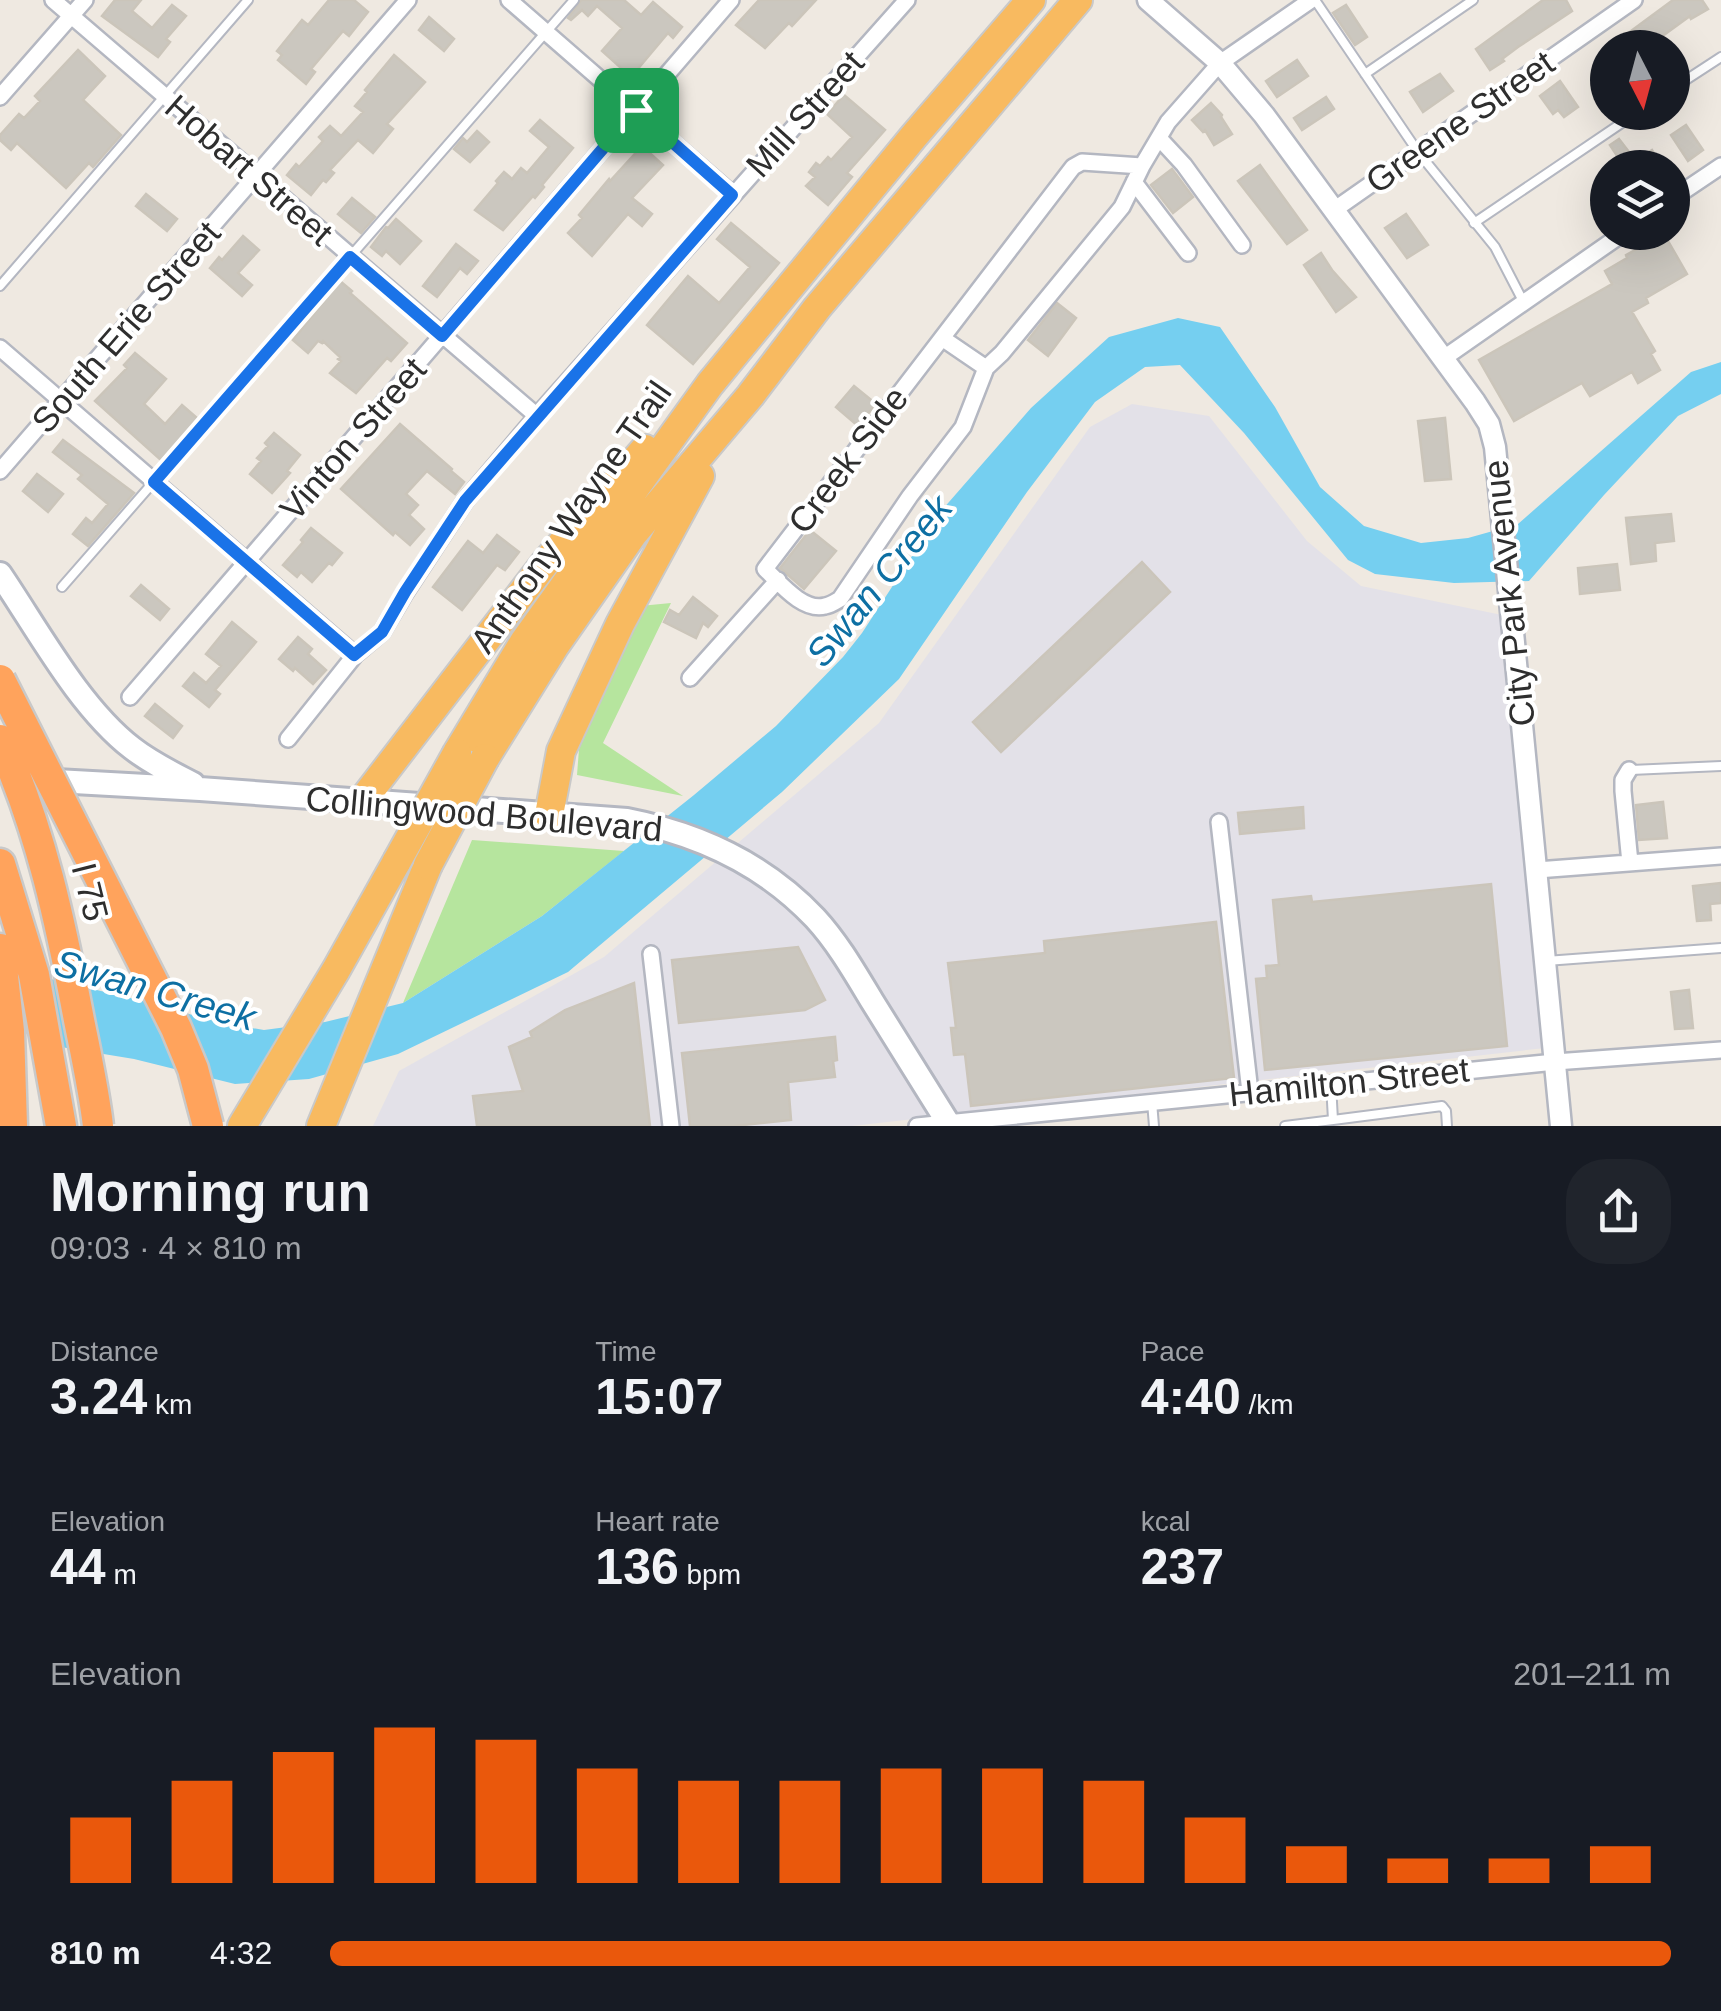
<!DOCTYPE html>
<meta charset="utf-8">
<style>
body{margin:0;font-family:Arial,sans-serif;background:#20242c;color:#f1f3f6;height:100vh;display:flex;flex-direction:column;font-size:38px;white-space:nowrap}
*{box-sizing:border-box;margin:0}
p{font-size:32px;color:#9ea1a6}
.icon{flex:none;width:55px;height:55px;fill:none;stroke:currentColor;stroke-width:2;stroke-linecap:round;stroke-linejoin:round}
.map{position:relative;height:1126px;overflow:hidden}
.panel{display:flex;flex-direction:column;background:#171b24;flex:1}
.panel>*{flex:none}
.needle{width:65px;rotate:174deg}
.controls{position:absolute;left:1590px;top:30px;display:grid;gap:20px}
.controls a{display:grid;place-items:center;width:100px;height:100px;border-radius:50%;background:#171b24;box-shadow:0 10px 40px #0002;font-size:50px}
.pin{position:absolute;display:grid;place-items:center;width:85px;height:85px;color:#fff;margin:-42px;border-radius:20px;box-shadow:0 5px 15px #0006}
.round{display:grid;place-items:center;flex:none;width:105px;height:105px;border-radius:40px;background:#20242c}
.head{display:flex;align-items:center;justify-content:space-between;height:170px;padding:0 50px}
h1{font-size:55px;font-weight:800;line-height:75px}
.stats{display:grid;grid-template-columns:repeat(3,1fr);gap:15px;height:170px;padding:10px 50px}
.stats div{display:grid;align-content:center}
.stats b{font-size:50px;font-weight:800}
.stats small{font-size:28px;font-weight:400}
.stats p{font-size:28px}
.chart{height:280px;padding:20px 50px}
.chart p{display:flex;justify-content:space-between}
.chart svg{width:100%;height:180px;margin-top:10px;stroke:#ea580c;stroke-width:6}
ul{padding:0 50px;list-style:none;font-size:32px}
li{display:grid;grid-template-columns:160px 120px 1fr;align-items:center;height:75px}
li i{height:25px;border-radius:12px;background:#ea580c}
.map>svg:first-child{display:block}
</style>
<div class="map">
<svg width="1721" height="1126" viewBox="0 0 1721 1126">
<rect width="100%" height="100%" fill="#efe9e1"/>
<!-- industrial -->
<path fill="#e3e1e8" d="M 1132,404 L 1209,416 L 1307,541 L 1361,586 L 1502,615 L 1545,1048 L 852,1126 L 373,1126 L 399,1071 L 604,957 L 879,723 L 1090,427 Z"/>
<!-- green -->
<path fill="#b6e59e" d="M 671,603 L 603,743 L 683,796 L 577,775 L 579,749 L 640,606 Z
M 472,840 L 624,851 L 542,916 L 403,1003 Z"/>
<!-- water -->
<path fill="#75cff0" d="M 1178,318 L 1220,327 L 1275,407 L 1320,487 L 1364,526 L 1421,543 L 1468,538 L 1518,524 L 1691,372 L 1721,362 L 1721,394 L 1678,416 L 1604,495 L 1529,581 L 1454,583 L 1375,574 L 1348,560 L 1244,433 L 1180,365 L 1145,367 L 1095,402 L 1027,492 L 899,679 L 782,792 L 568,972 L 398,1054 L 309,1079 L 235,1084 L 134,1059 L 61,1047 L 0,1023 L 0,967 L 143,1001 L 221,1023 L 264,1030 L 325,1022 L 403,1003 L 542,916 L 694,795 L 776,726 L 843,657 L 862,633 L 942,510 L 1031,408 L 1109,337 Z"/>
<!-- building -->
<path fill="#cbc7bf" stroke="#cbc5ba" stroke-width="2.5" d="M 115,0 L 141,0 L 132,11 L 152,28 L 172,5 L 186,16 L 166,39 L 170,42 L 158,57 L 102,16 Z
M 329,0 L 354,0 L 368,12 L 349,36 L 343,31 L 311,69 L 315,72 L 306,84 L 278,60 L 282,55 L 277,51 L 302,20 L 308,25 Z
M 581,0 L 624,0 L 641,15 L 653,2 L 682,27 L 673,38 L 668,33 L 631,77 L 602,51 L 622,28 L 597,6 L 588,16 L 582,10 L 571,20 L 568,18 Z
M 759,0 L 816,0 L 792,26 L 789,23 L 765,48 L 736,25 Z
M 1543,0 L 1566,0 L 1572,11 L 1518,47 L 1502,59 L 1504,61 L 1490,70 L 1476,49 Z
M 1673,0 L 1702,0 L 1708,9 L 1691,19 L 1690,16 L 1646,48 L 1608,48 Z
M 1346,5 L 1367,37 L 1355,45 L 1333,13 Z
M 429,17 L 454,39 L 444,51 L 419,30 Z
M 78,50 L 105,76 L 83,100 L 121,135 L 93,167 L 89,163 L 66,188 L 17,143 L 11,150 L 0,140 L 0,135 L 19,114 L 24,118 L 40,101 L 35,96 Z
M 394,55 L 425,82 L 387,124 L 393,129 L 373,153 L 358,140 L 330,170 L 334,173 L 326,182 L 323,180 L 311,195 L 287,175 L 296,164 L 299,167 L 323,141 L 319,137 L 330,126 L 341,136 L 363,112 L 355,106 L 367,92 L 365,90 Z
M 1297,60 L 1308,76 L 1277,97 L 1266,81 Z
M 1440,74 L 1453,91 L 1423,112 L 1410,92 Z
M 1560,81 L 1578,107 L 1564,117 L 1558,110 L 1553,114 L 1540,96 Z
M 844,95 L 885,130 L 847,173 L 852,177 L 828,205 L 806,186 L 815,177 L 809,172 L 816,163 L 820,166 L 828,157 L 831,160 L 852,137 L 827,114 Z
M 1326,97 L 1334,109 L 1302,130 L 1294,118 Z
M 1211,103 L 1222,115 L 1221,117 L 1232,134 L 1214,145 L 1205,130 L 1203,132 L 1192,120 Z
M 540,120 L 573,148 L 542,185 L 544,187 L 535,198 L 533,196 L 503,230 L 475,210 L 498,183 L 496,181 L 504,172 L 512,179 L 521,168 L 527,173 L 549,147 L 530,131 Z
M 1686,125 L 1703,150 L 1688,161 L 1671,135 Z
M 477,131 L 489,142 L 470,162 L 454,149 L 463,138 L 467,142 Z
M 1619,139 L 1636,161 L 1652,150 L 1663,168 L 1625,168 L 1610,145 Z
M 642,146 L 663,165 L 632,198 L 652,214 L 642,226 L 628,214 L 592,256 L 568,233 L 582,218 L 579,215 L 609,179 L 610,181 Z
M 1260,165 L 1307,230 L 1287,244 L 1238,181 Z
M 1172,169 L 1193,197 L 1173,213 L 1151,185 Z
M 146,194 L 177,219 L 167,231 L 136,206 Z
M 352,198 L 375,217 L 361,233 L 338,214 Z
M 1406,214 L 1428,245 L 1407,258 L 1385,228 Z
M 396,219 L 421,241 L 400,264 L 386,251 L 382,256 L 371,247 L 386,227 L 388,228 Z
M 731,223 L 779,263 L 693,364 L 647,325 L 688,276 L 719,303 L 750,267 L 717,239 Z
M 1664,234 L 1687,274 L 1646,298 L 1648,303 L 1632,312 L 1655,351 L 1651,354 L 1660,370 L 1638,383 L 1632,372 L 1590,396 L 1582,383 L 1514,421 L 1479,360 L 1612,284 L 1605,271 L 1627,258 L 1626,255 Z
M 243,236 L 259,250 L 238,273 L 252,285 L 242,296 L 210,268 L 219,257 L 222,260 Z
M 456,244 L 478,261 L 467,274 L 460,268 L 437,297 L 423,286 Z
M 1321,253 L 1332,270 L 1356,297 L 1336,312 L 1304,265 Z
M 340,281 L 352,291 L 350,293 L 407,343 L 391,361 L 387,358 L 356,393 L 330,373 L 341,361 L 338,359 L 340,357 L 323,341 L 322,343 L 318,341 L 308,353 L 293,340 Z
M 1057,303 L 1076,318 L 1048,356 L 1028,340 Z
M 135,353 L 166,379 L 144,404 L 165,424 L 182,405 L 198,419 L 162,461 L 95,401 L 127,368 L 124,365 Z
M 854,386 L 876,404 L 858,426 L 836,407 Z
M 1445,418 L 1451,479 L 1425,481 L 1418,421 Z
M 400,424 L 452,469 L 451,471 L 464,482 L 455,494 L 427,471 L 406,494 L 418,505 L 409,515 L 424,529 L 410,545 L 395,532 L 393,535 L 341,489 Z
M 274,433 L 300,455 L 287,471 L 290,473 L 272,493 L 250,474 L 261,461 L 257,458 L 268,446 L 265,443 Z
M 63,440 L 134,493 L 88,546 L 73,534 L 86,518 L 92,523 L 108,504 L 78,479 L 82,475 L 53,452 Z
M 37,474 L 63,494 L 48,512 L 23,491 Z
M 1671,514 L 1674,541 L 1655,543 L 1656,561 L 1631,564 L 1626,518 Z
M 311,528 L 342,553 L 332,565 L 329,563 L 312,582 L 301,572 L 297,577 L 283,565 L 303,542 L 301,540 Z
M 810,530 L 836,551 L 804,589 L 780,568 Z
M 497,535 L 519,552 L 505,570 L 497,565 L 462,610 L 433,587 L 468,541 L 483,553 Z
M 1142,562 L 1170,592 L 1001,752 L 973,722 Z
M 1617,564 L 1620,590 L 1580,594 L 1578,568 Z
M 141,585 L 169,609 L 160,620 L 131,596 Z
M 693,597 L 717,616 L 708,627 L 703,623 L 696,638 L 664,622 L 670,610 L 679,615 Z
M 232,622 L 256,642 L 215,690 L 220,694 L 209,707 L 183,686 L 194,673 L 206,683 L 221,666 L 206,654 Z
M 298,637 L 312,649 L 308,654 L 326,670 L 313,684 L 295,668 L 293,671 L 279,659 Z
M 155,704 L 182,726 L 173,738 L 145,716 Z
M 1663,802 L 1667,838 L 1639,840 L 1636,805 Z
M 1303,807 L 1304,828 L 1240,834 L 1238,813 Z
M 1721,883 L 1721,903 L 1710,904 L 1711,920 L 1697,921 L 1693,886 Z
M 1491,884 L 1507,1046 L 1265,1070 L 1256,979 L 1267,978 L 1266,966 L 1279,965 L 1273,900 L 1311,896 L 1312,902 Z
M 1216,922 L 1234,1078 L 971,1106 L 965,1054 L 954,1055 L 951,1028 L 956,1028 L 948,963 L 1045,953 L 1044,941 Z
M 798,947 L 825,1000 L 805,1010 L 679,1023 L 672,960 Z
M 634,983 L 650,1126 L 477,1126 L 473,1096 L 523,1091 L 509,1047 L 532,1037 L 530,1032 L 565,1010 Z
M 1689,990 L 1693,1028 L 1675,1029 L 1671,992 Z
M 835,1037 L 837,1060 L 833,1061 L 835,1077 L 788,1082 L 791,1120 L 734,1126 L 690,1126 L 682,1053 Z"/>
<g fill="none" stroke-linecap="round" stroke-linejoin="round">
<defs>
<path id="service" d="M 1315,0 L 1418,152 L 1495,247 L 1524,303
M 1365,74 L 1473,0
M 1672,89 L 1721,57
M 1474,223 L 1638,112
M 0,286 L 248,0
M 62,587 L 574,0
M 1631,770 L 1721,766
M 1546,961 L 1721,948
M 1331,1084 L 1333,1120 L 1442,1106 L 1446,1111 L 1447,1126
M 1152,1102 L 1154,1126
M 1285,1126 L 1333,1120"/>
<path id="minor" d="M 53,0 L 537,416
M 509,0 L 733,195
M 0,97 L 85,0
M 1159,138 L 1184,165 L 1242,245
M 1142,166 L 1082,162 L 1073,167 L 765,569 C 780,583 803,612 825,606 C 831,605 835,602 840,599 L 910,496 L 963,427 L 986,368 L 1002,353 L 1122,207 L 1142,166 L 1168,122 L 1220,63 L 1311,0
M 1134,182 L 1188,253
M 1672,199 L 1721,166
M 1334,210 L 1634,0
M 942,338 L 986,368
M 0,348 L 355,655
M 1444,358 L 1625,232
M 0,471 L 408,0
M 690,678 L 778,580
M 130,697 L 731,0
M 288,739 L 355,655 L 382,632 L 405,593 L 465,501 L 537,416 L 907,0
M 1629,770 L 1623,780 L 1623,791 L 1630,863
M 1219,822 L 1250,1092
M 1537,870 L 1721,856
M 651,954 L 671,1126
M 917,1126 L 1555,1062 L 1721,1050"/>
<path id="tertiary" d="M 1148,0 L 1220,63 L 1264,115 L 1475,402 L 1489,424 L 1495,447 L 1561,1126"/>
<path id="secondary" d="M 0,574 C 38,630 79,707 132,748 C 151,763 172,773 193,784
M 38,780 L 200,789 L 627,820 C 699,834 764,864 815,918 C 838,943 855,973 872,1001 C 898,1043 924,1085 950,1126"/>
<path id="trunk" d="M 457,753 L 524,642 L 710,384 L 914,136 L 1031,0
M 485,758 L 554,647 L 633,534 L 750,396 L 817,308 L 1078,0
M 362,801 L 545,563 L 645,449
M 549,815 L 561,751 L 620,624 L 700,476
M 242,1126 L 336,970 L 397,861
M 321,1126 L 428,865"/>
<path id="motorway" d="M 0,864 L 34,975 L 61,1126
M 0,949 L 9,1031 L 12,1126"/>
</defs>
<!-- service casing -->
<use href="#service" stroke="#b4b7c1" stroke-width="12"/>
<!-- minor casing -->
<use href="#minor" stroke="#b4b7c1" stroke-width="20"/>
<!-- tertiary casing -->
<use href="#tertiary" stroke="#b4b7c1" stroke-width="25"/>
<!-- secondary casing -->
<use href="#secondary" stroke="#b4b7c1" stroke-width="28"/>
<!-- trunk casing -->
<use href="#trunk" stroke="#c9c9c9" stroke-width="32"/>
<!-- motorway casing -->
<use href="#motorway" stroke="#c9c9c9" stroke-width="35"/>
<!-- service -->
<use href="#service" stroke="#fff" stroke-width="8"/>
<!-- minor -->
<use href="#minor" stroke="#fff" stroke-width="15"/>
<!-- tertiary -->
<use href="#tertiary" stroke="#fff" stroke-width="20"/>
<!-- secondary -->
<use href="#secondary" stroke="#fff" stroke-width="22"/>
<!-- trunk -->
<use href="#trunk" stroke="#f8ba60" stroke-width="28"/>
<!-- motorway -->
<use href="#motorway" stroke="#ffa35c" stroke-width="30"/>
<defs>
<path id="trunk-bridge" d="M 397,861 L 457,753
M 428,865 L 485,758"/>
<path id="motorway-bridge" d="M 0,680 L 176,1028 L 193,1069 L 208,1126
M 0,740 C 41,829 61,925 79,1020 C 86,1055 94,1091 98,1126"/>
</defs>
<!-- trunk-bridge casing -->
<use href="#trunk-bridge" stroke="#c9c9c9" stroke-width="32" stroke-linecap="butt"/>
<!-- motorway-bridge casing -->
<use href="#motorway-bridge" stroke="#c9c9c9" stroke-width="35" stroke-linecap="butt"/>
<!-- trunk-bridge -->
<use href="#trunk-bridge" stroke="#f8ba60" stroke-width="28"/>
<!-- motorway-bridge -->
<use href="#motorway-bridge" stroke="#ffa35c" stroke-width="30"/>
</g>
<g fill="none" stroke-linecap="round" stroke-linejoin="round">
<defs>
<path id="route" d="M 636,110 L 732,195 L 465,501 L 405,592 L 382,632 L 354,655 L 154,482 L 350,257 L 442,336 Z"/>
</defs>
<!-- route casing -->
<use href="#route" stroke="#fff" stroke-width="20"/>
<!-- route -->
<use href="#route" stroke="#1a73e8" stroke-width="12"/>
</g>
<g text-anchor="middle" stroke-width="8" stroke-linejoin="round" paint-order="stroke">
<!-- street labels -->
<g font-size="35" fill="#2e2e2e" stroke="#fff">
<text transform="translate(805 114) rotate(-48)" y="12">Mill Street</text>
<text transform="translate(1460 122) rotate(-35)" y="12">Greene Street</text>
<text transform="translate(249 170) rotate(41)" y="12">Hobart Street</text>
<text transform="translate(126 327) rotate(-49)" y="12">South Erie Street</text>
<text transform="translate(353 439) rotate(-49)" y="12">Vinton Street</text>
<text transform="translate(848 460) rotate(-53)" y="12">Creek Side</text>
<text transform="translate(571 517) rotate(-55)" y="12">Anthony Wayne Trail</text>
<text transform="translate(1509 593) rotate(-96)" y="12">City Park Avenue</text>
<text transform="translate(484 814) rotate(5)" y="12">Collingwood Boulevard</text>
<text transform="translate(90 892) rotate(76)" y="12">I 75</text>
<text transform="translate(1349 1082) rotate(-6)" y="12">Hamilton Street</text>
</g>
<!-- water labels -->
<g font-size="38" font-style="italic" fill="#0d6fa3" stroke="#fff">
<text transform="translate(879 581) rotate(-51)" y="13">Swan Creek</text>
<text transform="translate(155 990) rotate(16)" y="13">Swan Creek</text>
</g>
</g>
</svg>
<div class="controls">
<a><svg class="needle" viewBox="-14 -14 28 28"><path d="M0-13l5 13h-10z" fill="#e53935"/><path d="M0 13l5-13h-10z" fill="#9ea1a6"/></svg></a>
<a><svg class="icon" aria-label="layers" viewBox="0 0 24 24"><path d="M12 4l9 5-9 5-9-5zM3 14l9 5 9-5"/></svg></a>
</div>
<div class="pin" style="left:636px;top:110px;background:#1e9e55"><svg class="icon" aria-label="arrive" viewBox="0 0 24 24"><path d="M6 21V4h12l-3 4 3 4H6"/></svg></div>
</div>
<section class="panel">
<div class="head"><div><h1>Morning run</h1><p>09:03 · 4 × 810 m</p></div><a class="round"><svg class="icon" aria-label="share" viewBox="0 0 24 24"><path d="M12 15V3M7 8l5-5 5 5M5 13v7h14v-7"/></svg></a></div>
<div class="stats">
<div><p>Distance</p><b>3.24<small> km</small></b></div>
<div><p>Time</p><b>15:07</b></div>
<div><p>Pace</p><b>4:40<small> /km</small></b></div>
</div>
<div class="stats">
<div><p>Elevation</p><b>44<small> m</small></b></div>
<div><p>Heart rate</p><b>136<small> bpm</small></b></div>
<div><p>kcal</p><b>237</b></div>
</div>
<div class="chart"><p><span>Elevation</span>201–211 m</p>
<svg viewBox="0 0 160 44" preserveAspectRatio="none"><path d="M5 44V28M15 44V19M25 44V12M35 44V6M45 44V9M55 44V16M65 44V19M75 44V19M85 44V16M95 44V16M105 44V19M115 44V28M125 44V35M135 44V38M145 44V38M155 44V35"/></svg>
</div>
<ul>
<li><b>810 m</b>4:32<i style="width:100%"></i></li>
</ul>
</section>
